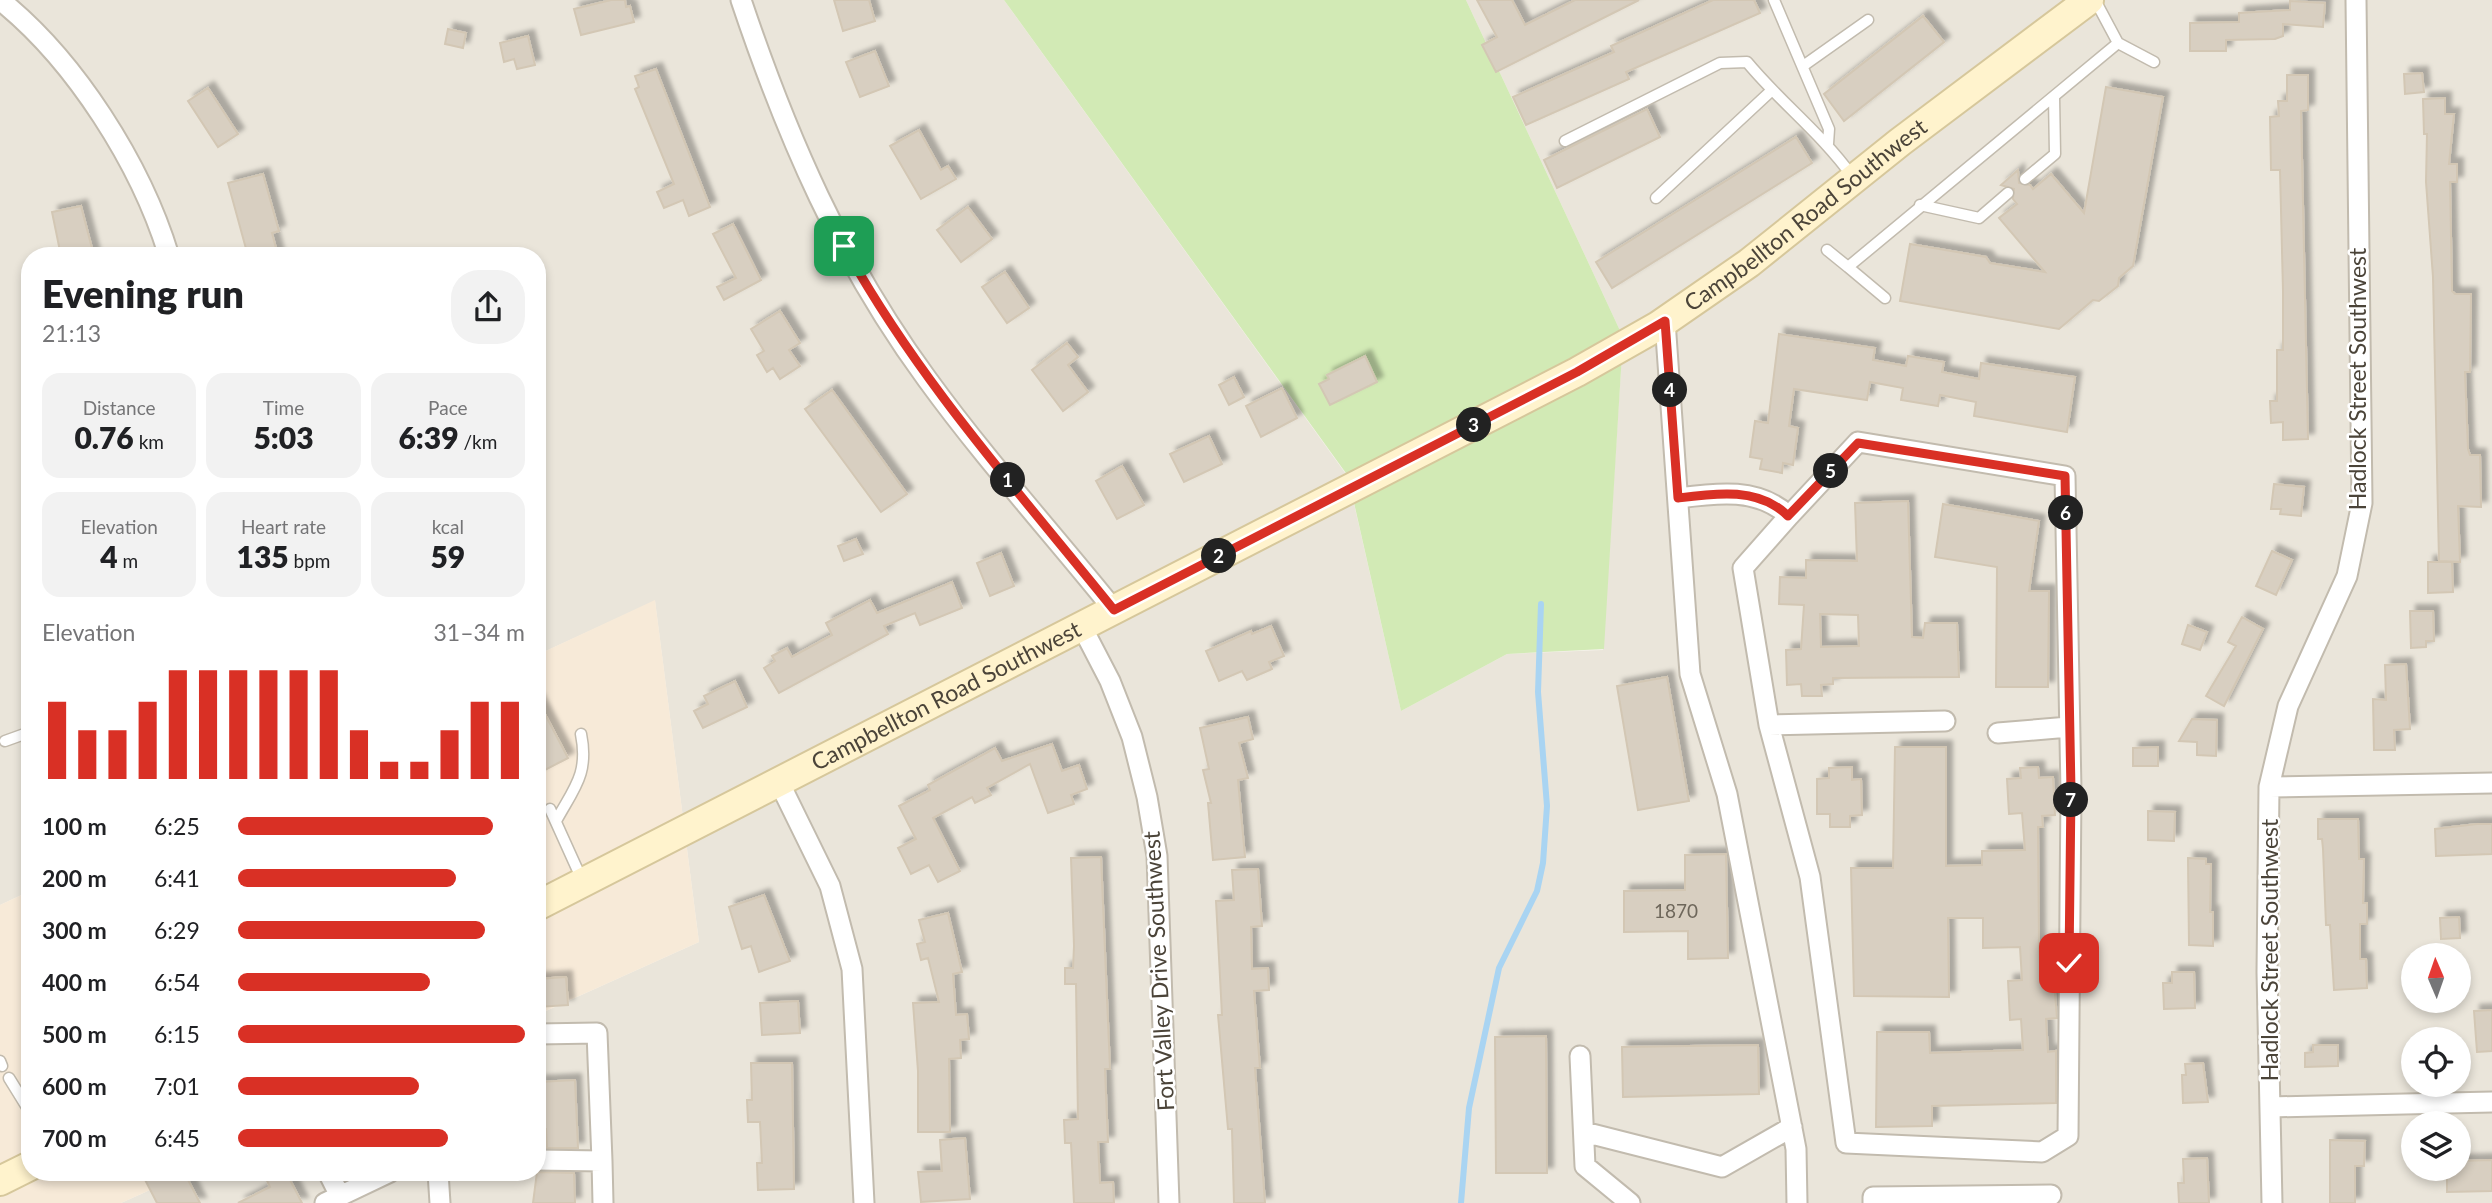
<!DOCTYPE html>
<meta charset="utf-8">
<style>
body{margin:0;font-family:Lato,sans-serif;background:#f2f2f2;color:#202124;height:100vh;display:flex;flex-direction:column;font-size:26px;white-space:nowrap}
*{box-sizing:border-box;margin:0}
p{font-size:23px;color:#757577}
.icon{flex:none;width:38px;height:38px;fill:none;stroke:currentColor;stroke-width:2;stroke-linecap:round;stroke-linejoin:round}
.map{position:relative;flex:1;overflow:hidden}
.side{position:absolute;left:21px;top:247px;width:525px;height:934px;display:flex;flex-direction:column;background:#fff;border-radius:28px;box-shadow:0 4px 10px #0003}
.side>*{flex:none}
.needle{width:46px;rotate:358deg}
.fabs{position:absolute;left:2401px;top:943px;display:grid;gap:14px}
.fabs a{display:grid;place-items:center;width:70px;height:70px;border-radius:50%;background:#fff;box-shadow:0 4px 10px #0003;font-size:35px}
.pin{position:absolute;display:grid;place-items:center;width:60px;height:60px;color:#fff;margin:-30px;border-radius:14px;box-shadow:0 4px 10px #0006}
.km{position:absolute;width:35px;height:35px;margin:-18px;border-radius:50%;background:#222;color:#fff;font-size:19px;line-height:35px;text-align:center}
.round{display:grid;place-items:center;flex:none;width:74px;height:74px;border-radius:28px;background:#f2f2f2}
.headline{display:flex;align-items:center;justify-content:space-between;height:119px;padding:0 21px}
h1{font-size:38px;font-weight:800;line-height:52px}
.figures{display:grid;grid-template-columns:repeat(3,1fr);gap:10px;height:119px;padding:7px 21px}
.figures div{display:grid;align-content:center;border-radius:18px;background:#f2f2f2;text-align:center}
.figures b{font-size:30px;font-weight:800}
.figures small{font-size:19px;font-weight:400}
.figures p{font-size:19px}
.chart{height:196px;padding:14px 21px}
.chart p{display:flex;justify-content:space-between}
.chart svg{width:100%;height:126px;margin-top:7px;stroke:#d93025;stroke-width:6}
ul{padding:0 21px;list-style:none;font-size:23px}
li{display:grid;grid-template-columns:112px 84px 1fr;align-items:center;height:52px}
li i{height:18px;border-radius:9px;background:#d93025}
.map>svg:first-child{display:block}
</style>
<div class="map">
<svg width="2492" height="1203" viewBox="0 0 2492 1203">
<defs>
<filter id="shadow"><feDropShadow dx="6" dy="-6" stdDeviation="2" flood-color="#0004"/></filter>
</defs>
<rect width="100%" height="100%" fill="#f6f3ec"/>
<!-- residential -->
<path fill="#eae5da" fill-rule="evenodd" d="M 0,0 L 1004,0 L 1348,477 L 1401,711 L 1507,654 L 1603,650 L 1623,337 L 1466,0 L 2492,0 L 2492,1203 L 121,1203 L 188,1173 L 537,1172 L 537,1015 L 699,942 L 655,601 L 537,655 L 537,256 L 30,256 L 30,891 L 0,905 ZM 2413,956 L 2459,956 L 2459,1001 L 2413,1001 ZM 2413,1040 L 2459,1040 L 2459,1085 L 2413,1085 ZM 2413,1124 L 2459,1124 L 2459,1169 L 2413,1169 Z"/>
<!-- commercial -->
<path fill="#f7ead8" d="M 655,600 L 699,942 L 537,1015 L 537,655 Z
M 30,891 L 30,1172 L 188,1173 L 121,1203 L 0,1203 L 0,905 Z"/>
<!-- green -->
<path fill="#d2eab5" d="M 1004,0 L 1466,0 L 1623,337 L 1604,649 L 1507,654 L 1401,711 L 1348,476 Z"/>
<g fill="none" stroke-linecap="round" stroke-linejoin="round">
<!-- stream -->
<path stroke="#a9d4f2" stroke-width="6" d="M 1461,1203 L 1469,1108 L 1499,968 L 1537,891 L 1543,863 L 1547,806 L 1538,692 L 1541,604"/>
</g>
<!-- building -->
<path fill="#d8cfc1" stroke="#d3c7b4" stroke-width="2" fill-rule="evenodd" filter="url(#shadow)" d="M 611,0 L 625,0 L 626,7 L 630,6 L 634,22 L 581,35 L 574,9 Z
M 834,0 L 869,0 L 875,21 L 843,31 Z
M 1477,0 L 1512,0 L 1525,25 L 1575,0 L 1639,0 L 1496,72 L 1482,45 L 1497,37 Z
M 1713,0 L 1754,0 L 1760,13 L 1626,72 L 1629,79 L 1526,125 L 1513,97 L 1614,52 L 1611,46 Z
M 2290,1 L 2325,3 L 2323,27 L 2283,24 L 2283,36 L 2275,39 L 2226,40 L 2226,51 L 2190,51 L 2190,23 L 2239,22 L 2239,13 L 2290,10 Z
M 1923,16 L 1944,42 L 1844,121 L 1824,94 Z
M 448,29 L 466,33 L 463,48 L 445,44 Z
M 528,36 L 535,65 L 517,69 L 514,59 L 504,62 L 500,43 Z
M 875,51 L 889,86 L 860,97 L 846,62 Z
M 656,69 L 710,207 L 689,216 L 683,200 L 664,208 L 657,192 L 674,184 L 635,89 L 639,87 L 635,76 Z
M 2422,73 L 2424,92 L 2405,94 L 2404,74 Z
M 2287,75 L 2308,75 L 2308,110 L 2301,111 L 2308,439 L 2283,440 L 2283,422 L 2271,423 L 2270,401 L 2277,401 L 2277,350 L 2283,350 L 2283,291 L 2280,170 L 2271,170 L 2270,117 L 2279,116 L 2278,101 L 2287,101 Z
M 2106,87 L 2163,97 L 2133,266 L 2119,278 L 2118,286 L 2099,301 L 2093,300 L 2059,329 L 1900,301 L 1910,244 L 1986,257 L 1990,263 L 2045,272 L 1999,218 L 2017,204 L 2013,199 L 2014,189 L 2001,185 L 2018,170 L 2019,183 L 2030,185 L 2033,189 L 2051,174 L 2084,213 Z
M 208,88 L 238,134 L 218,147 L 188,101 Z
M 2445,98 L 2445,114 L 2454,114 L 2449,164 L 2457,164 L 2457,182 L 2450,182 L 2452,291 L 2455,294 L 2471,294 L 2470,372 L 2465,372 L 2468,449 L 2470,455 L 2480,455 L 2481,507 L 2458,506 L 2460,562 L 2439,561 L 2433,277 L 2426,182 L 2427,134 L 2424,134 L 2423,99 Z
M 1647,109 L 1660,137 L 1557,188 L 1544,160 Z
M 919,130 L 941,170 L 948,166 L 956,179 L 921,199 L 890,146 Z
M 1796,137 L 1812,163 L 1612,288 L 1596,262 Z
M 263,174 L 279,231 L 272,233 L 278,256 L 248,256 L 228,183 Z
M 81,206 L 94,256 L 61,256 L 52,212 Z
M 968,207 L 992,239 L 961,262 L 937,230 Z
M 733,224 L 761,280 L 724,300 L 717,287 L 736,278 L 713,234 Z
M 1005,272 L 1029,308 L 1007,323 L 982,287 Z
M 780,311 L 800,343 L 789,350 L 800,366 L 780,379 L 773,368 L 767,372 L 757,355 L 764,351 L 751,329 Z
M 1779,334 L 1875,348 L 1873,360 L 1906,366 L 1908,356 L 1944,362 L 1942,372 L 1979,379 L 1981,363 L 2075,377 L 2067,432 L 1974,416 L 1976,402 L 1940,395 L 1938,406 L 1901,400 L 1903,388 L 1870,382 L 1867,400 L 1794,389 L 1789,426 L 1798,428 L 1793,465 L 1783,463 L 1782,473 L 1760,469 L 1762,459 L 1750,457 L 1755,421 L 1768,423 Z
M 1067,343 L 1078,357 L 1068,365 L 1088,392 L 1063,411 L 1032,370 Z
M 1365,356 L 1377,382 L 1330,405 L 1319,384 L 1329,379 L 1327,375 Z
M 1234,377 L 1244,397 L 1229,405 L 1219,385 Z
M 1282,388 L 1297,418 L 1261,437 L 1246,406 Z
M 832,390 L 907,494 L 881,512 L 805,409 Z
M 1209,436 L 1222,464 L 1184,482 L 1170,454 Z
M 1122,466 L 1144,505 L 1117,519 L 1096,481 Z
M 2274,484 L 2304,487 L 2301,516 L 2280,514 L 2281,509 L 2271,509 Z
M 1908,501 L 1912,637 L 1923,638 L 1925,623 L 1957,623 L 1959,677 L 1833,678 L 1833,684 L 1821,685 L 1822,696 L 1802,696 L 1801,684 L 1787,685 L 1786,650 L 1801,649 L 1804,605 L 1779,604 L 1780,577 L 1806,578 L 1806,560 L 1857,561 L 1855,503 ZM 1820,614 L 1858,615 L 1859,646 L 1821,647 Z
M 1943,504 L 2039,521 L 2029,591 L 2049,591 L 2048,687 L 1996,687 L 1997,567 L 1935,557 Z
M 856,539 L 863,554 L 844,561 L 838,546 Z
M 2272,551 L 2292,560 L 2276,595 L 2256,586 Z
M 1001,553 L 1014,586 L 990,596 L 977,563 Z
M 2428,562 L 2452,562 L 2453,592 L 2428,593 Z
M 952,582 L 962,608 L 920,625 L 915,613 L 884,626 L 888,634 L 779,693 L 764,668 L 775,661 L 772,656 L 787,648 L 792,657 L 832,635 L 826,623 L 870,600 L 877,613 Z
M 2410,611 L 2433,611 L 2434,641 L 2426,641 L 2426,647 L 2411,648 Z
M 2242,617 L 2263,629 L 2224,706 L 2206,696 L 2236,646 L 2228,642 Z
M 2188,625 L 2207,632 L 2200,650 L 2182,644 Z
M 1271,626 L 1284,656 L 1269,662 L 1272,669 L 1247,680 L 1242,671 L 1219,681 L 1206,651 L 1251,631 L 1252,634 Z
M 2406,664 L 2410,729 L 2394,730 L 2395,750 L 2374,750 L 2373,699 L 2386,700 L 2385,665 Z
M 1667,677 L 1689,801 L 1638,810 L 1617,686 Z
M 735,681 L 747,707 L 703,728 L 694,711 L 708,704 L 704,696 Z
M 537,699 L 568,758 L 537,774 Z
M 1248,717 L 1253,739 L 1239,743 L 1248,778 L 1238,780 L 1245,857 L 1213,860 L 1208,803 L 1211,803 L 1203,770 L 1209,769 L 1200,728 Z
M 2192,719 L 2217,720 L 2216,756 L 2197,755 L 2197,742 L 2179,741 Z
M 1052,744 L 1062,771 L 1079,765 L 1087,789 L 1071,795 L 1074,804 L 1048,813 L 1030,764 L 987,788 L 991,795 L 975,803 L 972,797 L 933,818 L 960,871 L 938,882 L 929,865 L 911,874 L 898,848 L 916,839 L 899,806 L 930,790 L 928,785 L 995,748 L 1002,761 Z
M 1895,747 L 1946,747 L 1946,866 L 1982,865 L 1982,851 L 2025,850 L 2022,813 L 2009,814 L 2007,779 L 2021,778 L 2020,768 L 2038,767 L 2039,778 L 2053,777 L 2055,815 L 2042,816 L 2043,827 L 2038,827 L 2039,947 L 2041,981 L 2054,980 L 2057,1018 L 2046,1019 L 2048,1052 L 2056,1051 L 2056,1103 L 1932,1106 L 1932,1126 L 1876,1127 L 1877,1032 L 1929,1032 L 1930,1053 L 2023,1050 L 2021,1019 L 2010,1020 L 2008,981 L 2022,980 L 2020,947 L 1983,948 L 1983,918 L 1948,918 L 1949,997 L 1854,996 L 1851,868 L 1893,868 Z
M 2158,747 L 2158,766 L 2133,766 L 2133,748 Z
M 1852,767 L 1852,780 L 1861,779 L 1862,815 L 1850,816 L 1850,827 L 1830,827 L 1830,814 L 1817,814 L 1817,779 L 1829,778 L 1829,768 Z
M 2148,811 L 2175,812 L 2174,841 L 2148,840 Z
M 2318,819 L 2358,819 L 2359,859 L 2364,859 L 2363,903 L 2367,903 L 2367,924 L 2360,924 L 2360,959 L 2366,959 L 2367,988 L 2334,990 L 2330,925 L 2326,925 L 2323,849 L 2322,839 L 2318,839 Z
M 2477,824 L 2492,824 L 2492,854 L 2436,856 L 2435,829 Z
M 1726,854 L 1728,958 L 1688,959 L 1688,931 L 1624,932 L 1624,891 L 1685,890 L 1685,855 Z
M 1101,857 L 1110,1069 L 1105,1069 L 1108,1142 L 1098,1142 L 1100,1183 L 1113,1182 L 1114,1203 L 1074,1203 L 1071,1143 L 1065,1143 L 1064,1120 L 1078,1119 L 1076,984 L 1065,984 L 1065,968 L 1073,968 L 1074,946 L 1071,858 Z
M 2188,858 L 2206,859 L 2206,864 L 2211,864 L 2210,912 L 2213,912 L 2213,946 L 2189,945 Z
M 1258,869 L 1262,926 L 1251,927 L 1252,969 L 1268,968 L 1269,990 L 1254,991 L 1260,1068 L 1255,1068 L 1265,1203 L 1234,1203 L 1232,1129 L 1228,1129 L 1218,1015 L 1222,1015 L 1216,901 L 1234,900 L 1232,870 Z
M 764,895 L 790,961 L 759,972 L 751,946 L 742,949 L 729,907 Z
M 948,913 L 962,972 L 953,974 L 956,1015 L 967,1014 L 969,1039 L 960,1040 L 961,1058 L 949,1059 L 950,1132 L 918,1132 L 918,1071 L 913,1003 L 939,1002 L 928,958 L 921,960 L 917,944 L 925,942 L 919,920 Z
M 2459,917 L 2460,938 L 2441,939 L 2440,918 Z
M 2172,972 L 2194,972 L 2195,1008 L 2164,1009 L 2163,983 L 2172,983 Z
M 566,977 L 568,1005 L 537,1007 L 537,979 Z
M 798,1001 L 800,1033 L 762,1035 L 760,1003 Z
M 2492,1010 L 2492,1051 L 2477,1052 L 2474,1011 Z
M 1546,1036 L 1547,1173 L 1496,1173 L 1495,1037 Z
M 1758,1045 L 1759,1094 L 1623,1097 L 1622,1047 Z
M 2313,1045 L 2338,1045 L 2338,1066 L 2305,1067 L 2305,1053 L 2313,1052 Z
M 751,1063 L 792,1063 L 794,1189 L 758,1190 L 757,1163 L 762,1163 L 760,1122 L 748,1122 L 747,1100 L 752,1100 Z
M 2203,1063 L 2208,1102 L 2183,1103 L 2182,1075 L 2186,1075 L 2185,1064 Z
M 575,1080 L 578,1148 L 547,1148 L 546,1129 L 542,1129 L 539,1082 Z
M 965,1138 L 970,1199 L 921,1202 L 918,1172 L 942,1171 L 940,1140 Z
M 2330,1140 L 2365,1141 L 2364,1166 L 2355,1166 L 2355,1203 L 2330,1203 Z
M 2207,1158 L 2209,1203 L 2179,1203 L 2178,1183 L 2184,1183 L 2183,1159 Z
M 2492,1160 L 2492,1191 L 2447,1192 L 2447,1169 L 2459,1169 L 2459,1161 Z
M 141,1172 L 184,1172 L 200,1203 L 157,1203 Z
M 263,1172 L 286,1172 L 302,1203 L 238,1203 L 270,1187 Z
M 537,1172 L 574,1173 L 575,1203 L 533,1203 Z"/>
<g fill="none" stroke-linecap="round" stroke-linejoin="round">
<defs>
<path id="lane" d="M 1774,0 L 1829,129 L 1828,144
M 2118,43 L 2154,62
M 1803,66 L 1868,20
M 1565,141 L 1720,63 L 1747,62 C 1780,102 1821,133 1852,176
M 2025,179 L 2055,154 L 2054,96
M 1656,198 L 1771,91
M 1920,205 L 1979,218 L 2008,193
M 1827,250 L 1848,267
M 1885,298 L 1848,267 L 2118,43 L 2095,0
M 5,741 L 30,732
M 550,809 L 583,882
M 556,821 C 574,788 589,774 581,734
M 0,1061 L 2,1066
M 9,1078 L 30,1112"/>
<path id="street" d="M 0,0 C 75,60 141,164 169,256
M 741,0 C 787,137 841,262 927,379 C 985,459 1052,533 1114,610
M 1665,321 L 1690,674 L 1727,794 L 1796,1149 L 1797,1203
M 1678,498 C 1716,493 1758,487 1789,516 L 1743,568 L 1769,725 L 1810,877 L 1846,1143 L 2042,1152 L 2068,1136 L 2071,791 L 2065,476 L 1858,442 L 1789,516
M 1082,627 L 1110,681 L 1132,737 L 1147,797 L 1157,856 L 1169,1203
M 1769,725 L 1945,721
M 1998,733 L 2069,727
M 779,782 L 830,886 L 852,969 L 864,1203
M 2269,787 L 2492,783
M 537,1034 L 597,1033 L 602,1161 L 537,1160
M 1580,1056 L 1585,1166 L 1630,1203
M 2271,1107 L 2492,1102
M 1584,1132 L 1722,1167 L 1792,1127
M 602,1161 L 603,1203
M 328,1172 L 340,1196
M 438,1172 L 440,1203
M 325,1203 L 390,1172
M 1873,1203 L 1873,1197 L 2051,1195
M 2272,1203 L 2267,972 L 2269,787 L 2288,706 L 2347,576 L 2362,503 L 2356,0"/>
<g id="secondary">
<path id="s1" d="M 537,906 L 1577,372 L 1658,326 L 1749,263 L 1900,142 L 2089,0"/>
<path d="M 0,1181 L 30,1166"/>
</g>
</defs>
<!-- lane casing -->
<use href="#lane" stroke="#c2bbae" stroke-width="13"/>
<!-- street casing -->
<use href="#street" stroke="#c2bbae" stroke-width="23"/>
<!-- secondary casing -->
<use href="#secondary" stroke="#d6c79b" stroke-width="32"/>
<!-- lane -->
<use href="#lane" stroke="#fff" stroke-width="10"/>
<!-- street -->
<use href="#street" stroke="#fff" stroke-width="19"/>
<!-- secondary -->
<use href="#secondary" stroke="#fff3cd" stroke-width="28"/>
</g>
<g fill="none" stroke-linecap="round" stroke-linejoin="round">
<defs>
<path id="route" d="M 844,246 C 917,379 1019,492 1114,610 L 1577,372 L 1665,321 L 1678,498 C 1716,493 1759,487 1788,516 L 1858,443 L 2065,476 L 2071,791 L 2069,963"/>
</defs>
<!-- route casing -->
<use href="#route" stroke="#fff" stroke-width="14"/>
<!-- route -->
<use href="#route" stroke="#d93025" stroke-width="9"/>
</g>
<g text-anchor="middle" stroke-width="5" stroke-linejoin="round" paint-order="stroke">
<!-- number labels -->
<g font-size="19" fill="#6e675b">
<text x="1676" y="918">1870</text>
</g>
<!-- street labels -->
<g font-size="23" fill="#4b4439" stroke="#fff">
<text dy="8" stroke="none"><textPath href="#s1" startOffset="1447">Campbellton Road Southwest</textPath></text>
<text transform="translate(2358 379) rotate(-90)" y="8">Hadlock Street Southwest</text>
<text dy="8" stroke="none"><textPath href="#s1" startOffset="460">Campbellton Road Southwest</textPath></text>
<text transform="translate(2270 950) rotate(-90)" y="8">Hadlock Street Southwest</text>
<text transform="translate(1159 971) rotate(-93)" y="8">Fort Valley Drive Southwest</text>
</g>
</g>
</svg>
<div class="fabs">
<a><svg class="needle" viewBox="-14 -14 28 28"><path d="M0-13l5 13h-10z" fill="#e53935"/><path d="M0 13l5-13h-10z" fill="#757577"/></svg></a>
<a><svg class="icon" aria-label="locate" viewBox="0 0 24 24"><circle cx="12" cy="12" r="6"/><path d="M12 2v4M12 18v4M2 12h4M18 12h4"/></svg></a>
<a><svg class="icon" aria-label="layers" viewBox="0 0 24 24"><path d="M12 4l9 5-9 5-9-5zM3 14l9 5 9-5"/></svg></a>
</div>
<div class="pin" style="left:844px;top:246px;background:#1e9e55"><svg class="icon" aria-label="arrive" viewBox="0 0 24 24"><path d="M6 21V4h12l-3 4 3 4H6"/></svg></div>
<div class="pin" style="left:2069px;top:963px;background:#d93025"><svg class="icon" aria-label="check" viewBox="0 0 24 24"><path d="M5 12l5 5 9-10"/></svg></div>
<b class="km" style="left:1008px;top:480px">1</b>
<b class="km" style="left:1219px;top:556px">2</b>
<b class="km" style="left:1474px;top:425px">3</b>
<b class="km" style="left:1670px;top:390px">4</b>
<b class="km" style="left:1831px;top:471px">5</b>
<b class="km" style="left:2066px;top:513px">6</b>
<b class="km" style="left:2071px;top:800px">7</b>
<section class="side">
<div class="headline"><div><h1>Evening run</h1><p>21:13</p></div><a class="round"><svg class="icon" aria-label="share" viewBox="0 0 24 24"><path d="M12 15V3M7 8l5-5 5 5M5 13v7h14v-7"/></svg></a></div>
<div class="figures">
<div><p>Distance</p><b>0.76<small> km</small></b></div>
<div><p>Time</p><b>5:03</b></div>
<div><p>Pace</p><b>6:39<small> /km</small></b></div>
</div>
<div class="figures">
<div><p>Elevation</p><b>4<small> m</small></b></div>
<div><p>Heart rate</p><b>135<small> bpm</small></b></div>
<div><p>kcal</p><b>59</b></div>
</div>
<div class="chart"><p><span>Elevation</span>31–34 m</p>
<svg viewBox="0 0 160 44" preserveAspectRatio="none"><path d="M5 44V17M15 44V27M25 44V27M35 44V17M45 44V6M55 44V6M65 44V6M75 44V6M85 44V6M95 44V6M105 44V27M115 44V38M125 44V38M135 44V27M145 44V17M155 44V17"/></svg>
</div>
<ul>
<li><b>100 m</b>6:25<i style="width:89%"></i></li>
<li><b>200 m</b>6:41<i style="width:76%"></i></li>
<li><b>300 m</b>6:29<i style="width:86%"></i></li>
<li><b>400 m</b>6:54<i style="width:67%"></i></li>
<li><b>500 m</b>6:15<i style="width:100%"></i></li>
<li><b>600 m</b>7:01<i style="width:63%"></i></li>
<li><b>700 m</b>6:45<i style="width:73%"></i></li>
</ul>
</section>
</div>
